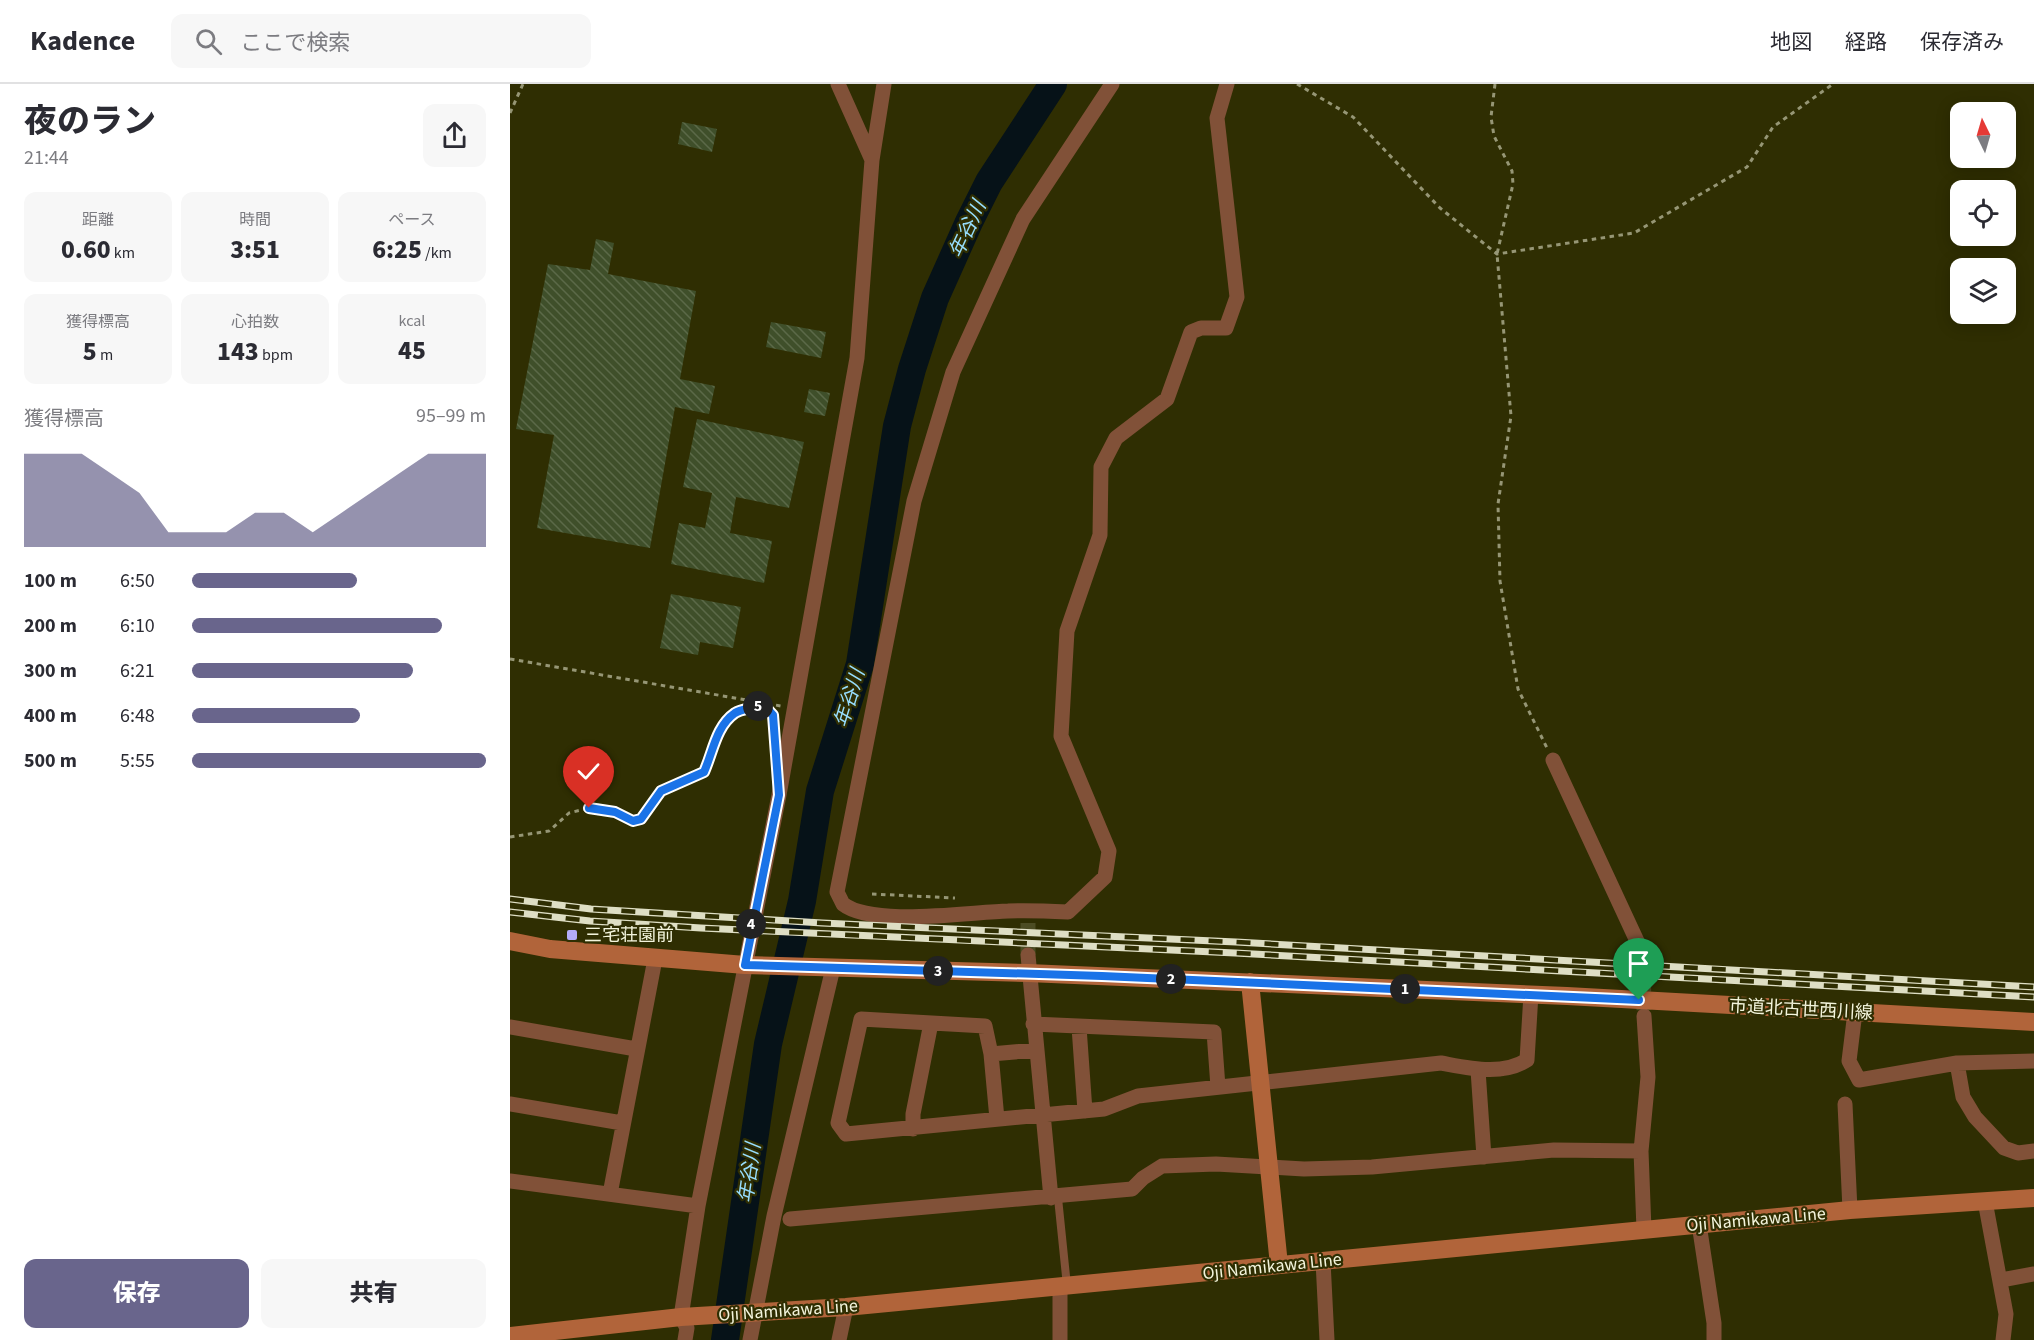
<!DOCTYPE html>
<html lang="ja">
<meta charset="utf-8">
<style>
body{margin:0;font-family:"Source Sans 3","Noto Sans JP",sans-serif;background:#f7f7f7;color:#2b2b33;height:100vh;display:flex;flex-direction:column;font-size:22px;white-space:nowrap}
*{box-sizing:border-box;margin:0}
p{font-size:20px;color:#7c7c81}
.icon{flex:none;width:33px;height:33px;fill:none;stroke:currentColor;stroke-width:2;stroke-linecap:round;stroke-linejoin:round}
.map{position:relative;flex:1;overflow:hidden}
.side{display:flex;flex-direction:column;background:#fff;width:510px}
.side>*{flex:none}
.needle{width:39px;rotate:355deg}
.fabs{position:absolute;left:1440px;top:18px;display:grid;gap:12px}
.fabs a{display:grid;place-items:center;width:66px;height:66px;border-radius:12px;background:#fff;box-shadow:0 3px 15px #0003;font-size:30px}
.pin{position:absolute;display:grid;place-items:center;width:51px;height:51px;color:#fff;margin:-62px -26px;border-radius:50% 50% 50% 0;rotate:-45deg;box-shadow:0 0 6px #0007}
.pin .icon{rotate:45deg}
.km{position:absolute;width:30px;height:30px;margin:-15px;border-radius:50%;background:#222;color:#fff;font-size:16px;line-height:30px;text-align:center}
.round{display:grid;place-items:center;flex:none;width:63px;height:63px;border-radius:12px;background:#f7f7f7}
.head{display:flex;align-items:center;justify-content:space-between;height:102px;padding:0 24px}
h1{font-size:33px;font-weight:800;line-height:45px}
.stats{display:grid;grid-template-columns:repeat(3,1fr);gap:9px;height:102px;padding:6px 24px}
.stats div{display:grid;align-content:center;border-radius:12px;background:#f7f7f7;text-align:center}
.stats b{font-size:26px;font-weight:800}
.stats small{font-size:16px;font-weight:400}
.stats p{font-size:16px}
.chart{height:168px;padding:12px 24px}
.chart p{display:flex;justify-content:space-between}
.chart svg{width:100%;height:108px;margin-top:6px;fill:#69658c;opacity:.7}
.action{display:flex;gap:12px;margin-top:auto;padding:12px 24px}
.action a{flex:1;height:69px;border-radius:12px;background:#69658c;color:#fff;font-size:24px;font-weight:800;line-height:69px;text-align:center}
.action a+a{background:#f7f7f7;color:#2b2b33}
ul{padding:0 24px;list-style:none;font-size:20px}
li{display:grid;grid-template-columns:96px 72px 1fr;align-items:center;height:45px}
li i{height:15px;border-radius:8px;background:#69658c}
header{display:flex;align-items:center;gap:36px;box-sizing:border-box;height:84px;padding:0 30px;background:#fff;border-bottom:2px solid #e1e1e2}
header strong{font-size:28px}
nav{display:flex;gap:33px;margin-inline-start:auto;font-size:21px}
.search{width:420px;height:54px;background:#f7f7f7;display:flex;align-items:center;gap:15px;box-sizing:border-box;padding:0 21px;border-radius:12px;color:#7c7c81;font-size:22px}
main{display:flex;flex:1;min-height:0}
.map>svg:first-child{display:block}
</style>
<header>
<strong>Kadence</strong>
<div class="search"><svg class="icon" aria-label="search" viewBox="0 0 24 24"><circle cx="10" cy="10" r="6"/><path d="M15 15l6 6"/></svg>ここで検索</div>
<nav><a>地図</a><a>経路</a><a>保存済み</a></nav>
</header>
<main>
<section class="side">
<div class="head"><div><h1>夜のラン</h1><p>21:44</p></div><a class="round"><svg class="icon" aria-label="share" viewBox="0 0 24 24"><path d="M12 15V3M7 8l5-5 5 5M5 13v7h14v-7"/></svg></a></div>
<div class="stats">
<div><p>距離</p><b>0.60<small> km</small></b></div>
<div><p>時間</p><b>3:51</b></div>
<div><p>ペース</p><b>6:25<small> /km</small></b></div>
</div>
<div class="stats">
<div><p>獲得標高</p><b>5<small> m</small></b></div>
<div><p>心拍数</p><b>143<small> bpm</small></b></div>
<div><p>kcal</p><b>45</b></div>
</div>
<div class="chart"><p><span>獲得標高</span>95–99 m</p>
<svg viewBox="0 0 160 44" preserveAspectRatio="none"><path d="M0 44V6L10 6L20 6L30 14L40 22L50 38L60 38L70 38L80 30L90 30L100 38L110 30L120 22L130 14L140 6L150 6L160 6V44z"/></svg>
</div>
<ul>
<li><b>100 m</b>6:50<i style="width:56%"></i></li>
<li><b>200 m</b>6:10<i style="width:85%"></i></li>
<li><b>300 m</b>6:21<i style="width:75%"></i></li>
<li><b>400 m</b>6:48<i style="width:57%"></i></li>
<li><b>500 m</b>5:55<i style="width:100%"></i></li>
</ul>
<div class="action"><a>保存</a><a>共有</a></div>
</section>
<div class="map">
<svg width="1524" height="1256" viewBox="0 0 1524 1256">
<defs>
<pattern id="building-back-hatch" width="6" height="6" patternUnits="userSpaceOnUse" patternTransform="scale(1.5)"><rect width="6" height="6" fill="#3f4f2a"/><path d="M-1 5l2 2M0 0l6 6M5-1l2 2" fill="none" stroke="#5b6948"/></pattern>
</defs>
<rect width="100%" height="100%" fill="#2f2e02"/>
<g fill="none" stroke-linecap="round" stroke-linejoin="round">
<!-- river -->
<path stroke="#061218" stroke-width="28" d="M 215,1256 L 258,960 L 292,817 L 310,707 L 350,580 L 387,342 L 402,285 L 425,214 L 459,138 L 479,98 L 543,0"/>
</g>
<!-- building -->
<path fill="url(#building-back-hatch)" d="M 172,38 L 207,45 L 202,68 L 168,60 Z
M 86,155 L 104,159 L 98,190 L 186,207 L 170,295 L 205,302 L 199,330 L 165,323 L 140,464 L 27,444 L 44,351 L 6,345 L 38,180 L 80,186 Z
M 261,238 L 316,248 L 311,274 L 256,263 Z
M 299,305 L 320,309 L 315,332 L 294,328 Z
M 187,335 L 294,358 L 279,424 L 226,413 L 220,449 L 262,457 L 254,499 L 161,480 L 169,439 L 195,444 L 202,409 L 173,403 Z
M 161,510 L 231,523 L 223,564 L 190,558 L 188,571 L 150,564 Z"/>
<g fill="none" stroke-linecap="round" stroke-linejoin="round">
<!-- street-tunnel -->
<path stroke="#4c4c23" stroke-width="15" stroke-dasharray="15 8" stroke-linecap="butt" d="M 1133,870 L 1134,926
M 518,871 L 518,839"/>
<!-- path -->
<path stroke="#969675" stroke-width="3" stroke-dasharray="4.5 4.5" stroke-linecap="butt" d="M 787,0 L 843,33 L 930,124 L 987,170 L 1124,149 L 1237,83 L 1263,43 L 1323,0
M 985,0 L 981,33 L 984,52 L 1002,87 L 1003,100 L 987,170 L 1001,332 L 988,420 L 990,497 L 1008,605 L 1037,664
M 0,29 L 13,0
M 0,575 L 271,622
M 0,753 L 39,747 L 59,729 L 79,724 L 105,728 L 123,737 L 131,735 L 151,707 L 193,688 C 203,668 206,642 225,629 C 233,624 243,625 252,619 L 263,631 L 264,650
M 362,810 L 445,814"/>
<!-- lane -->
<path stroke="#815138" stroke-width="8" d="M 548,1114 L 557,1202"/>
<!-- street -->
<path stroke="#815138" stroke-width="15" d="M 602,0 L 513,135 L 443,288 L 404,417 L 327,808 L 333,820 C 362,843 459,828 498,827 C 518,826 538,827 558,828 L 595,793 L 599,767 L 551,652 L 557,547 L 590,451 L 591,383 L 606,354 L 657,315 L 681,248 L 691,244 L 716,244 L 727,213 L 707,34 L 717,0
M 362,76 L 374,0
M 1043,676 L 1133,870
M 518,871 L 541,1114
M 1345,928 L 1339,977 L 1349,996 L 1447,979
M 1134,932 L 1138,993 L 1131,1067 L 1134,1146
M 523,940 L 704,948 L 708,1003
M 0,943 L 126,965
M 569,943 L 575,1027
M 481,970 L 475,942 L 351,935 L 328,1039 L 336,1050 L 594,1025 L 628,1012 L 931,979 C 959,984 992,992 1017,976 L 1021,910
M 1524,977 L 1447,979 L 1453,1013 L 1465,1033 L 1494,1064 L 1508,1069 L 1524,1067
M 968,986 L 974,1073
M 0,1020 L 112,1039
M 1335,1020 L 1340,1126
M 487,1035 L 481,970 L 526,966
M 403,1045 L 403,1030 L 421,939
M 0,1097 L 188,1122
M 100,1110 L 145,875
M 1475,1117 L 1496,1230 L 1493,1256
M 280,1135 L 622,1105 L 633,1094 L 652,1082 L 706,1080 L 794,1085 L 862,1083 L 1044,1066 L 1131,1067
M 1189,1140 L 1204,1239 L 1204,1256
M 813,1177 L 817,1256
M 1491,1196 L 1524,1190
M 550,1202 L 550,1256
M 175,1256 L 177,1244 L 171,1233 L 188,1122 L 269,711 L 347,274 L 362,76 L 328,0
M 240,1256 L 264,1132 L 323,884
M 329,1256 L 336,1223"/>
<!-- secondary -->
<path stroke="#b1643a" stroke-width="18" d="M 0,857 L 40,865 L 235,881 L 518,889 L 1057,912 L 1524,938
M 740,898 L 769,1181
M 0,1252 L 171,1233 L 336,1223 L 1340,1126 L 1524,1114"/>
<defs>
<path id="rail" d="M 0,815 L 81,825 L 312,839 L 726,858 L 1524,903
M 0,828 L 80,837 L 191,844 L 725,869 L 1524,913"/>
</defs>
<!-- rail casing -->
<use href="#rail" stroke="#dedec4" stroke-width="7"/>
<!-- rail -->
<use href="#rail" stroke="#2f2e02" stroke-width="4.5" stroke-dasharray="14" stroke-linecap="butt"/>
</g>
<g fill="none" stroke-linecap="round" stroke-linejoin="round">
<defs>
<path id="route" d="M 79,724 L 105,728 L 123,737 L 131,735 L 151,707 L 194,688 C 203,668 206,642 225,629 C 233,624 243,625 252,619 L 263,631 L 269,711 L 235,881 L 592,892 L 1129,916"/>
</defs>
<!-- route casing -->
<use href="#route" stroke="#fff" stroke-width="12"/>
<!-- route -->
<use href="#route" stroke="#1a73e8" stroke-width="8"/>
</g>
<!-- markers -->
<rect fill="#b4acf9" stroke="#2f2e02" stroke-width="2" x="56" y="845" width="12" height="12" rx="3"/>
<g text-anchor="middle" stroke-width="4.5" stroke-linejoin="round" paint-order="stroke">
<!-- poi labels -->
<g font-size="18" fill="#f3f4dc" stroke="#2f2e02" text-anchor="start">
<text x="74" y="857">三宅荘園前</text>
</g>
<!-- street labels -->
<g font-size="18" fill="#f3f4dc" stroke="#2f2e02">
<text transform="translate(1291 925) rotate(3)" y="6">市道北古世西川線</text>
<text transform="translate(1246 1135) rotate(-5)" y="6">Oji Namikawa Line</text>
<text transform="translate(762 1182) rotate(-6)" y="6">Oji Namikawa Line</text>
<text transform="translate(278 1226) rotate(-4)" y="6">Oji Namikawa Line</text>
</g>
<!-- water labels -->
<g font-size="20" font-style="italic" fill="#97ddfd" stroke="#2f2e02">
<text transform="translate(457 145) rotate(-65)" y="7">年谷川</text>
<text transform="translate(339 614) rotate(-73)" y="7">年谷川</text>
<text transform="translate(239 1089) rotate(-82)" y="7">年谷川</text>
</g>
</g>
</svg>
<div class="fabs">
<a><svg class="needle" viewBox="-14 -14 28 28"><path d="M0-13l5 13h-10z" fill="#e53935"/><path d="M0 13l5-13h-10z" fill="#7c7c81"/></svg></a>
<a><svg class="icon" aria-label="locate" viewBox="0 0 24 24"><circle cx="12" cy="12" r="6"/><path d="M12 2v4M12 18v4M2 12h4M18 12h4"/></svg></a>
<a><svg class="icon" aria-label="layers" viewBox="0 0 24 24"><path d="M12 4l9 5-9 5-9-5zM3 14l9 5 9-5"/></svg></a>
</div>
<div class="pin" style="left:1129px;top:916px;background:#1e9e55"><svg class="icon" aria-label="arrive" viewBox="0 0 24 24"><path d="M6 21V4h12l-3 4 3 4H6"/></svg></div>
<div class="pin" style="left:79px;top:724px;background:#d93025"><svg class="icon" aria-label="check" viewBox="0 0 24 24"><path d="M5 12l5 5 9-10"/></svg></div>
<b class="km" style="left:895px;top:905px">1</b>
<b class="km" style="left:661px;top:895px">2</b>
<b class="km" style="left:428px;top:887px">3</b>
<b class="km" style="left:241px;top:840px">4</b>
<b class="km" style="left:248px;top:622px">5</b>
</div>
</main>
